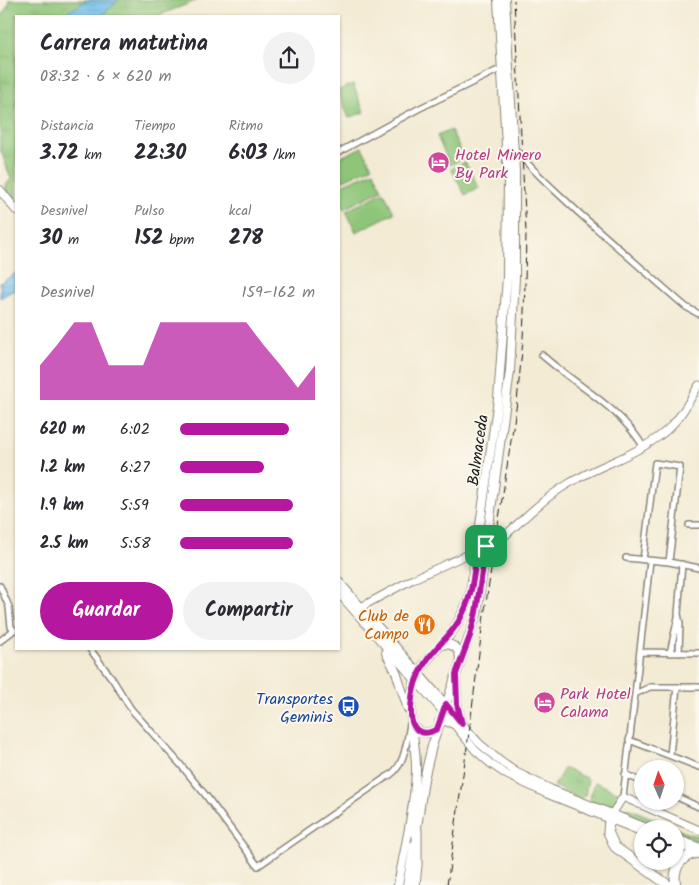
<!DOCTYPE html>
<html lang="es">
<meta charset="utf-8">
<style>
body{margin:0;font-family:Kalam,sans-serif;background:#f2f2f3;color:#2b2b33;height:100vh;display:flex;flex-direction:column;font-size:19px;white-space:nowrap}
*{box-sizing:border-box;margin:0}
p{font-size:16px;color:#7c7c81}
.icon{flex:none;width:28px;height:28px;fill:none;stroke:currentColor;stroke-width:2;stroke-linecap:round;stroke-linejoin:round}
.map{position:relative;flex:1;overflow:hidden}
.panel{position:absolute;left:15px;top:15px;width:325px;height:635px;display:flex;flex-direction:column;background:#fff;border-radius:0px;box-shadow:0 1px 4px #0004}
.panel>*{flex:none}
.needle{width:32px;rotate:357deg}
.fabs{position:absolute;left:634px;top:760px;display:grid;gap:10px}
.fabs a{display:grid;place-items:center;width:50px;height:50px;border-radius:50%;background:#fff;box-shadow:0 1px 4px #0004;font-size:25px}
.pin{position:absolute;display:grid;place-items:center;width:42px;height:42px;color:#fff;margin:-21px;border-radius:10px;box-shadow:0 2px 8px #0006}
.round{display:grid;place-items:center;flex:none;width:52px;height:52px;border-radius:26px;background:#f2f2f3}
.headline{display:flex;align-items:center;justify-content:space-between;height:85px;padding:0 25px}
h1{font-size:22px;font-weight:700;line-height:38px}
.metrics{display:grid;grid-template-columns:repeat(3,1fr);gap:8px;height:85px;padding:5px 25px}
.metrics div{display:grid;align-content:center}
.metrics b{font-size:21px;font-weight:700}
.metrics small{font-size:14px;font-weight:400}
.metrics p{font-size:14px}
.chart{height:140px;padding:10px 25px}
.chart p{display:flex;justify-content:space-between}
.chart svg{width:100%;height:90px;margin-top:5px;fill:#b5179e;opacity:.7}
.cta{display:flex;gap:10px;margin-top:auto;padding:10px 25px}
.cta a{flex:1;height:58px;border-radius:30px;background:#b5179e;color:#fff;font-size:20px;font-weight:700;line-height:58px;text-align:center}
.cta a+a{background:#f2f2f3;color:#2b2b33}
ul{padding:0 25px;list-style:none;font-size:16px}
li{display:grid;grid-template-columns:80px 60px 1fr;align-items:center;height:38px}
li i{height:12px;border-radius:6px;background:#b5179e}
.map>svg:first-child{display:block}
</style>
<div class="map">
<svg width="699" height="885" viewBox="0 0 699 885">
<defs>
<pattern id="park-tufts" width="24" height="20" patternUnits="userSpaceOnUse" patternTransform="scale(1.25)"><rect width="24" height="20" fill="#8ec578"/><path d="M3 7l-1-3M5 7V3M7 7l1-3M15 17l-1-3M17 17v-4M19 17l1-3" fill="none" stroke="#7aa967"/></pattern>
<pattern id="water-rules" width="6" height="5" patternUnits="userSpaceOnUse" patternTransform="scale(1.25)"><rect width="6" height="5" fill="#6fbeea"/><path d="M0 2.5h6" fill="none" stroke="#60a3c8"/></pattern>
</defs>
<rect width="100%" height="100%" fill="#fbf7ec"/>
<filter id="ink" filterUnits="userSpaceOnUse"><feTurbulence type="fractalNoise" baseFrequency=".02" numOctaves="2"/><feDisplacementMap in="SourceGraphic" scale="10" xChannelSelector="R" yChannelSelector="G"/><feConvolveMatrix kernelMatrix="1 2 1 2 8 2 1 2 1" color-interpolation-filters="sRGB"/></filter>
<filter id="wash" filterUnits="userSpaceOnUse"><feTurbulence type="fractalNoise" baseFrequency=".0096" numOctaves="4" result="noise"/><feDisplacementMap in="SourceGraphic" scale="20" xChannelSelector="R" yChannelSelector="G"/><feGaussianBlur stdDeviation="1.12" result="paint"/><feColorMatrix in="noise" values="0 0 0 0 0 0 0 0 0 0 0 0 0 0 0 0 0 1.4 0 .05"/><feComposite in="paint" operator="in"/></filter>
<g filter="url(#wash)">
<rect width="100%" height="100%" fill="#f3ebd4"/>
<!-- park -->
<path fill="url(#park-tufts)" stroke="#55704a" d="M 7,0 L 198,0 L 157,16 L 16,16 L 16,207 L 6,194 L 6,185 L 11,179 L 0,148 L 0,19 L 10,2 Z
M 564,768 L 588,779 L 585,796 L 580,799 L 554,786 Z
M 595,782 L 619,793 L 614,807 L 609,811 L 591,803 L 590,797 Z
M 624,808 L 629,808 L 689,834 L 699,836 L 699,842 L 675,833 L 675,829 L 664,829 L 622,812 Z"/>
<!-- pitch -->
<path fill="#8ec578" stroke="#55704a" d="M 353,84 L 364,112 L 349,118 L 339,94 L 339,90 Z
M 451,130 L 464,158 L 450,165 L 437,136 Z
M 362,147 L 372,167 L 339,182 L 339,158 Z
M 465,162 L 479,188 L 465,195 L 451,169 Z
M 374,171 L 382,190 L 343,209 L 339,200 L 339,186 Z
M 384,192 L 394,213 L 356,232 L 346,211 Z"/>
<!-- water -->
<path fill="url(#water-rules)" stroke="#466d83" d="M 87,0 L 119,0 L 101,16 L 61,16 Z
M 16,273 L 16,289 L 0,298 L 0,283 Z"/>
</g>
<g filter="url(#ink)">
<g fill="none" stroke-linecap="round" stroke-linejoin="round">
<defs>
<path id="street" d="M 514,148 C 533,172 557,192 579,213 C 614,244 650,276 686,307 L 699,314
M 339,152 L 418,109 L 496,71 L 501,70
M 542,355 C 576,386 618,405 643,446
M 689,525 L 699,525
M 626,558 L 669,562 L 699,568
M 643,560 L 655,463 L 680,467 L 669,562
M 0,586 L 9,607 L 11,627 L 14,630 L 0,641
M 90,649 L 113,680 L 131,709 L 180,764 L 207,797 L 258,866 L 385,778 C 405,769 406,744 410,724
M 640,652 L 699,653
M 670,653 L 678,617
M 679,653 L 680,623 L 678,614 L 682,564
M 635,694 L 650,561
M 629,740 L 699,767
M 670,755 L 677,687
M 625,774 L 642,782
M 675,796 L 699,807
M 623,797 L 635,694 L 650,687 L 699,687"/>
<path id="secondary" d="M 361,607 L 413,579 L 486,546 L 495,545 C 518,524 541,500 568,484 C 600,464 645,453 671,426 C 683,415 690,399 699,385
M 445,704 L 479,743 L 500,761 L 516,772 L 551,789 L 650,829
M 443,711 L 475,750 L 491,764 L 507,775 L 547,794 L 642,832
M 610,817 L 623,797 L 699,830
M 675,838 L 699,847
M 675,844 L 698,852"/>
<path id="primary" d="M 0,190 L 16,210
M 339,582 L 445,704
M 339,593 L 443,711
M 440,645 C 452,642 460,648 460,660
M 386,653 L 396,672 L 408,709
M 456,680 L 457,704 L 462,725
M 439,722 L 445,721 L 454,724
M 413,725 C 419,734 428,735 437,729
M 416,834 L 424,779 L 432,746 L 477,613 L 510,371 L 515,277 L 515,171 L 505,0
M 398,885 C 405,848 414,810 416,772 C 417,742 405,711 415,681 C 422,661 439,649 451,633 C 460,621 465,609 470,595 L 498,399 L 507,277 L 508,181 L 498,0
M 407,885 L 414,845"/>
<path id="highway" d="M 609,820 L 608,832 L 615,847 L 668,885
M 415,885 L 417,865 L 417,830
M 676,885 C 672,869 682,854 699,853"/>
</defs>
<!-- street casing -->
<use href="#street" stroke="#888478" stroke-width="8"/>
<!-- secondary casing -->
<use href="#secondary" stroke="#888478" stroke-width="9"/>
<!-- primary casing -->
<use href="#primary" stroke="#888478" stroke-width="10"/>
<!-- highway casing -->
<use href="#highway" stroke="#888478" stroke-width="11"/>
<!-- street -->
<use href="#street" stroke="#fff" stroke-width="5"/>
<!-- secondary -->
<use href="#secondary" stroke="#fff" stroke-width="7"/>
<!-- primary -->
<use href="#primary" stroke="#fff" stroke-width="8"/>
<!-- highway -->
<use href="#highway" stroke="#fff" stroke-width="9"/>
<!-- rail -->
<path stroke="#1c1c1c" stroke-width="1" stroke-dasharray="8 4" stroke-linecap="butt" d="M 447,885 L 469,733 L 482,629 L 517,402 L 523,340 L 525,284 L 526,232 L 514,0"/>
</g>
</g>
<g fill="none" stroke-linecap="round" stroke-linejoin="round" filter="url(#ink)">
<defs>
<path id="route" d="M 486,546 L 476,612 L 470,636 L 456,674 L 457,704 L 462,724 L 446,704 L 437,729 C 430,733 422,735 416,729 C 410,723 411,714 411,707 C 412,691 416,676 425,663 C 437,644 455,633 464,611 C 473,592 474,570 477,550 Z"/>
</defs>
<!-- route casing -->
<use href="#route" stroke="#fff" stroke-width="10"/>
<!-- route -->
<use href="#route" stroke="#b5179e" stroke-width="6"/>
</g>
<!-- icons -->
<defs>
<symbol id="hotel-disc" viewBox="-11 -11 22 22"><circle r="9.5" fill="#d1479c" stroke="#fbf7ec"/><path d="M-6-4.5h1.5V1H6V5H4.5V3h-9V5H-6ZM-4 0a1.8 1.8 0 1 1 3.6 0ZM.5 0V-2.5h3Q6-2.5 6 0Z" fill="#fff"/></symbol>
<symbol id="restaurant-disc" viewBox="-11 -11 22 22"><circle r="9.5" fill="#e8710a" stroke="#fbf7ec"/><path d="M-5-6h1v4h1v-4h1v4h1v-4h1v5L-1.5 .5V6h-2V.5L-5-1ZM5-6V6H3V1.5H1.5Q1.5-4 5-6Z" fill="#fff"/></symbol>
<symbol id="bus-disc" viewBox="-11 -11 22 22"><circle r="9.5" fill="#1a4fb4" stroke="#fbf7ec"/><path d="M-5-6H5V4H4V6H2V4H-2V6H-4V4H-5ZM-3.5-4V0h7V-4ZM-3.5 1.2v1.5H-2V1.2ZM2 1.2v1.5H3.5V1.2Z" fill="#fff"/></symbol>
</defs>
<g fill-rule="evenodd">
<use href="#hotel-disc" x="426" y="150" width="25" height="25"/>
<use href="#restaurant-disc" x="412" y="612" width="25" height="25"/>
<use href="#hotel-disc" x="532" y="690" width="25" height="25"/>
<use href="#bus-disc" x="336" y="694" width="25" height="25"/>
</g>
<g text-anchor="middle" stroke-width="4" stroke-linejoin="round" paint-order="stroke">
<!-- hotel labels -->
<g font-size="16" fill="#b23c85" stroke="#fbf7ec" text-anchor="start">
<text x="455" y="160">Hotel Minero<tspan x="455" dy="18">By Park</tspan></text>
<text x="560" y="699">Park Hotel<tspan x="560" dy="18">Calama</tspan></text>
</g>
<!-- street labels -->
<g font-size="16" fill="#1c1c1c" stroke="#fbf7ec">
<text transform="translate(477 450) rotate(-82)" y="6">Balmaceda</text>
</g>
<!-- food labels -->
<g font-size="16" fill="#c56008" stroke="#fbf7ec" text-anchor="end">
<text x="409" y="621">Club de<tspan x="409" dy="18">Campo</tspan></text>
</g>
<!-- transit labels -->
<g font-size="16" fill="#164399" stroke="#fbf7ec" text-anchor="end">
<text x="333" y="704">Transportes<tspan x="333" dy="18">Geminis</tspan></text>
</g>
</g>
</svg>
<div class="fabs">
<a><svg class="needle" viewBox="-14 -14 28 28"><path d="M0-13l5 13h-10z" fill="#e53935"/><path d="M0 13l5-13h-10z" fill="#7c7c81"/></svg></a>
<a><svg class="icon" aria-label="locate" viewBox="0 0 24 24"><circle cx="12" cy="12" r="6"/><path d="M12 2v4M12 18v4M2 12h4M18 12h4"/></svg></a>
</div>
<div class="pin" style="left:486px;top:546px;background:#1e9e55"><svg class="icon" aria-label="arrive" viewBox="0 0 24 24"><path d="M6 21V4h12l-3 4 3 4H6"/></svg></div>
<section class="panel">
<div class="headline"><div><h1>Carrera matutina</h1><p>08:32 · 6 × 620 m</p></div><a class="round"><svg class="icon" aria-label="share" viewBox="0 0 24 24"><path d="M12 15V3M7 8l5-5 5 5M5 13v7h14v-7"/></svg></a></div>
<div class="metrics">
<div><p>Distancia</p><b>3.72<small> km</small></b></div>
<div><p>Tiempo</p><b>22:30</b></div>
<div><p>Ritmo</p><b>6:03<small> /km</small></b></div>
</div>
<div class="metrics">
<div><p>Desnivel</p><b>30<small> m</small></b></div>
<div><p>Pulso</p><b>152<small> bpm</small></b></div>
<div><p>kcal</p><b>278</b></div>
</div>
<div class="chart"><p><span>Desnivel</span>159–162 m</p>
<svg viewBox="0 0 160 44" preserveAspectRatio="none"><path d="M0 44V27L10 17L20 6L30 6L40 27L50 27L60 27L70 6L80 6L90 6L100 6L110 6L120 6L130 17L140 27L150 38L160 27V44z"/></svg>
</div>
<ul>
<li><b>620 m</b>6:02<i style="width:81%"></i></li>
<li><b>1.2 km</b>6:27<i style="width:62%"></i></li>
<li><b>1.9 km</b>5:59<i style="width:84%"></i></li>
<li><b>2.5 km</b>5:58<i style="width:84%"></i></li>
</ul>
<div class="cta"><a>Guardar</a><a>Compartir</a></div>
</section>
</div>
